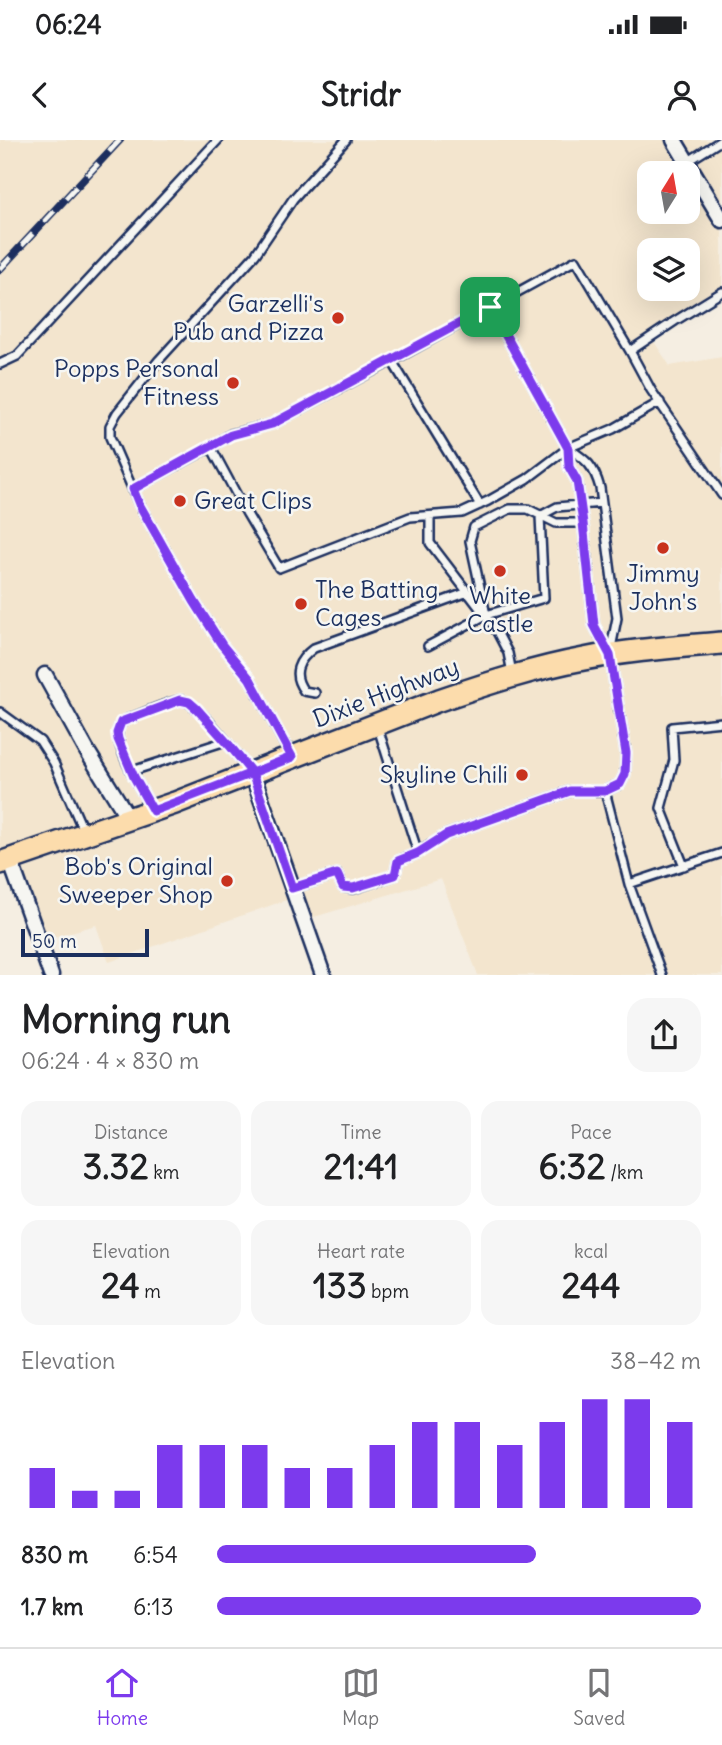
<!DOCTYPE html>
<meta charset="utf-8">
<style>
body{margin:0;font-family:Delius,sans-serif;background:#f6f6f6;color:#202124;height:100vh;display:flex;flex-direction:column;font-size:26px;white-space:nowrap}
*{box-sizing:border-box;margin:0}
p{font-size:23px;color:#757577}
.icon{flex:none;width:38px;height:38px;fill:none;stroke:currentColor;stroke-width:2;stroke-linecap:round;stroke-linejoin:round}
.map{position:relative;height:835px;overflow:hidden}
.side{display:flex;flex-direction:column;background:#fff;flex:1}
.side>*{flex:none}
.needle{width:46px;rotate:11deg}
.fabs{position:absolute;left:637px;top:21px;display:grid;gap:14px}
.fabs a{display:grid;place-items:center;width:63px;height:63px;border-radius:14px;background:#fff;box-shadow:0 7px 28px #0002;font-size:35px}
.scale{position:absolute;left:21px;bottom:18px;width:128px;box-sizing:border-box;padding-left:7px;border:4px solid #1b2f5e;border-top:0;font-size:19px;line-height:24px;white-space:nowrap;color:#1b2f5e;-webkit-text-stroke:5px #f6f6f2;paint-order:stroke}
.pin{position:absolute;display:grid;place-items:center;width:60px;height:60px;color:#fff;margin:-30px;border-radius:14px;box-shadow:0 4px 10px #0006}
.round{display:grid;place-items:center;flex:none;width:74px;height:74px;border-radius:21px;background:#f6f6f6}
.summary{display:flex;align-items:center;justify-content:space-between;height:119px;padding:0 21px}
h1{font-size:38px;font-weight:700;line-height:52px}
.figures{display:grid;grid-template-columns:repeat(3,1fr);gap:10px;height:119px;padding:7px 21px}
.figures div{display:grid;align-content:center;border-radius:18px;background:#f6f6f6;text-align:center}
.figures b{font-size:35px;font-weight:700}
.figures small{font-size:19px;font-weight:400}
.figures p{font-size:19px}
.chart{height:196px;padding:14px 21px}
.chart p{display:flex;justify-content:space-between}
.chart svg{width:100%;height:126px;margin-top:7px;stroke:#7c3aed;stroke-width:6}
ul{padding:0 21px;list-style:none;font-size:23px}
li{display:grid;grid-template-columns:112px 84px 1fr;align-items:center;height:52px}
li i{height:18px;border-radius:9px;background:#7c3aed}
.status{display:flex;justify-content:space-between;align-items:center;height:49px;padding:0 35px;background:#fff;direction:ltr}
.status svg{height:19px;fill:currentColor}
header{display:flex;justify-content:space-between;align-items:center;height:91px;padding:0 21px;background:#fff;font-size:32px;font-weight:700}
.menu{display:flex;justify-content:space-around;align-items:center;height:98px;border-top:2px solid #e0e0e0;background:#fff;font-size:19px;color:#757577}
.menu a{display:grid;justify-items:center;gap:4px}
.menu .active{color:#7c3aed}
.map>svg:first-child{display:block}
</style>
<div class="status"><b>06:24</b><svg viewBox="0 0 49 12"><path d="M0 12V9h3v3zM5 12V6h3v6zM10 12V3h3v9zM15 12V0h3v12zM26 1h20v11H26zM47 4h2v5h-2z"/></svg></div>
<header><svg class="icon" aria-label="back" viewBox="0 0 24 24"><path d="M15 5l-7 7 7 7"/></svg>Stridr<svg class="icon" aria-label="person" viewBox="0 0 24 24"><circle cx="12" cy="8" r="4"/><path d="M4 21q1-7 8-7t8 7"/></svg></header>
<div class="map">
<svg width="722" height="835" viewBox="0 0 722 835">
<rect width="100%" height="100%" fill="#f5eee2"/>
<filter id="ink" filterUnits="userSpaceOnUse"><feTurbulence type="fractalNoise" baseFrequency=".0143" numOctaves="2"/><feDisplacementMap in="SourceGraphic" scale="14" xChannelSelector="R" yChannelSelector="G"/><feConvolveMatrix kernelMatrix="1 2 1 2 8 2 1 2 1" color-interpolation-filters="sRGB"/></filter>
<g filter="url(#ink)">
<!-- built -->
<path fill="#f3e5ce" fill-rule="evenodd" d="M 0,0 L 722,0 L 722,152 L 651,197 L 670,226 L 722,217 L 722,835 L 478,835 L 441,739 L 304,780 L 295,757 L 109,822 L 96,785 L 39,801 L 10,720 L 0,723 ZM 649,33 L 688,33 L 688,72 L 649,72 ZM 649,110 L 688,110 L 688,149 L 649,149 Z"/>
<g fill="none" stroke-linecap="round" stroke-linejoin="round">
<defs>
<path id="lane" d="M 687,22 L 722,0
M 722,152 L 675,181 L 630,211 L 651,250 L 722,355
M 392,221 L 576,120 L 630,211
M 0,224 L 17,216 L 218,0
M 211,307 L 231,294 L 272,284 L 392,221 L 480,365
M 568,308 C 587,320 594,326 600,348 L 617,478 L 610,513
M 133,349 L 211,307 L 247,374 L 279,428 L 410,377 L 462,373 L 488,361 L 527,339 L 568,308 L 613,289 L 660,262
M 430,376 L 430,403 L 495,488 L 508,513 L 512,533
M 540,376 L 557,367 L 602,363
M 486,475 L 470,401 L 474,387 L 510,369 L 528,369 L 556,383 L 583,383
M 428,506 L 486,475 L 544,458 L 540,376
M 315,553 L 304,551 C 291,534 298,520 314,508 L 468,452
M 0,572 L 40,601 L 54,623 L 83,690
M 378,588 L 418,713
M 290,614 L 250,539 L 222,505 L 194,461 L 139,364 L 110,297 L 110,286 L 117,273 L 159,220 L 255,115 L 293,59 L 346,0
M 132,631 L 226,601
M 605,651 L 629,744 L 662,835
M 151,667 C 142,652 115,606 118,591 C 119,584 122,582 128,579 C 139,575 172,560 181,560 C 196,560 239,617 250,631
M 684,726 L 661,668 L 674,620 L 672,587 L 722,582
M 629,744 L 722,713
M 293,748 L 337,734 L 343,747 L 353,749 L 395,735 L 398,721 L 418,713 L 446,695 L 570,651 L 605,651 L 620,644 L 625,634 L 626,613 L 610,515 L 594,485 L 583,383 L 577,341 L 569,327 L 568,308 L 490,167"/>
<path id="street" d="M 674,0 L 722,80
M 45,535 L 87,611 L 129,679
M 252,633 L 323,835
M 10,720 L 51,835"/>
<path id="primary" d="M 0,723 L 175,663 L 439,560 C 486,544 535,528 584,519 C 629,510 676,507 722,503"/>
</defs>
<!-- lane casing -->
<use href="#lane" stroke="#1b2f5e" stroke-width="12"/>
<!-- street casing -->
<use href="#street" stroke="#1b2f5e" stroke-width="19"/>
<!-- primary casing -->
<use href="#primary" stroke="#1b2f5e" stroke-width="26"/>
<!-- lane -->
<use href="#lane" stroke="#f6f6f2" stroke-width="7"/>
<!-- street -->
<use href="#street" stroke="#f6f6f2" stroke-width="14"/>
<!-- primary -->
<use href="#primary" stroke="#fcdcac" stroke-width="21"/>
<defs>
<path id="rail" d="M 0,129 L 120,0"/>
</defs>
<!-- rail casing -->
<use href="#rail" stroke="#1b2f5e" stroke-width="8"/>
<!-- rail -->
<use href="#rail" stroke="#f6f6f2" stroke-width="5" stroke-dasharray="16" stroke-linecap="butt"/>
</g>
</g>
<g fill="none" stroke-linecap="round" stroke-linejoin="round" filter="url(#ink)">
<defs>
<path id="route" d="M 490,167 L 272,284 L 231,295 L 133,349 L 139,364 L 194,461 L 222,505 L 250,539 L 292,617 L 252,633 L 230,606 L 197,569 L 189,562 L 180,560 L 121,582 L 117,593 L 118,599 L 134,637 L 153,671 L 252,633 L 292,748 L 337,734 L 343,747 L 353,748 L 395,735 L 398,721 L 418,713 L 446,695 L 570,651 L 605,651 L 620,644 L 625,634 L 626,613 L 610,515 L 594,485 L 583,383 L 577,341 L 569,327 L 568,308 L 490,167"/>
</defs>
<!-- route casing -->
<use href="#route" stroke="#fff" stroke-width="14"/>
<!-- route -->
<use href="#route" stroke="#7c3aed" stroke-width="9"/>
</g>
<!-- markers -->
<g fill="#c8321e" stroke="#f6f6f2" stroke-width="2.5">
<circle cx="338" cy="178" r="7"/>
<circle cx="233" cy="243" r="7"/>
<circle cx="180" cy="361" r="7"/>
<circle cx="663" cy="408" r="7"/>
<circle cx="500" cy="431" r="7"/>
<circle cx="301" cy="464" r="7"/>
<circle cx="522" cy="635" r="7"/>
<circle cx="227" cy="741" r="7"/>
</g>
<g text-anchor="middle" stroke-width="5" stroke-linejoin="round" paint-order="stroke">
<!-- poi labels -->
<g font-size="24" fill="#1b2f5e" stroke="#f6f6f2" text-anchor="end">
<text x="324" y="172">Garzelli's<tspan x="324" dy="28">Pub and Pizza</tspan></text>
<text x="219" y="237">Popps Personal<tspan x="219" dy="28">Fitness</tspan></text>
<text x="194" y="369" text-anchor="start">Great Clips</text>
<text x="663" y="442" text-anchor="middle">Jimmy<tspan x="663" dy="28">John's</tspan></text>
<text x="315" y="458" text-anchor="start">The Batting<tspan x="315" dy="28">Cages</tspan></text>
<text x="500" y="464" text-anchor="middle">White<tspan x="500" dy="28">Castle</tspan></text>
<text x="508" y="643">Skyline Chili</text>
<text x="213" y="735">Bob's Original<tspan x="213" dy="28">Sweeper Shop</tspan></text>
</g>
<!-- street labels -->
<g font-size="24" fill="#1b2f5e" stroke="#f6f6f2">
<text transform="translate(386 553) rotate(-21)" y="8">Dixie Highway</text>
</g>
</g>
</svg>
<div class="fabs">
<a><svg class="needle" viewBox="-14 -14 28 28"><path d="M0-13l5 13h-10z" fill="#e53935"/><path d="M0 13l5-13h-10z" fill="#757577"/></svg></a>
<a><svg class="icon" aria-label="layers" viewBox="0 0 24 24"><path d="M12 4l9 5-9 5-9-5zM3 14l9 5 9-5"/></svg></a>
</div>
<div class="scale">50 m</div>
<div class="pin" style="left:490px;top:167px;background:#1e9e55"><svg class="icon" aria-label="arrive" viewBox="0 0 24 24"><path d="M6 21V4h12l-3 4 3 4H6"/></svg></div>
</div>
<section class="side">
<div class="summary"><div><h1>Morning run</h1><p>06:24 · 4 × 830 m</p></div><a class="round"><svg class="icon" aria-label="share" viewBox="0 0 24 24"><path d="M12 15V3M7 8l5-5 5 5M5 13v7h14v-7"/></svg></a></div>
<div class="figures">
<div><p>Distance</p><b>3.32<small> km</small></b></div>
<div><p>Time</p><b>21:41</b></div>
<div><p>Pace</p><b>6:32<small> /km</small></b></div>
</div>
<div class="figures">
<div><p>Elevation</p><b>24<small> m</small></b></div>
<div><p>Heart rate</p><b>133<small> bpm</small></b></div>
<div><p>kcal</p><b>244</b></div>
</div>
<div class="chart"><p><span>Elevation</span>38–42 m</p>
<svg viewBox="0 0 160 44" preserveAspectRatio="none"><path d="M5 44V30M15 44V38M25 44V38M35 44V22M45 44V22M55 44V22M65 44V30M75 44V30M85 44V22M95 44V14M105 44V14M115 44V22M125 44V14M135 44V6M145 44V6M155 44V14"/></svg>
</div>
<ul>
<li><b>830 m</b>6:54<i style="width:66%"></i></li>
<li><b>1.7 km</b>6:13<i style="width:100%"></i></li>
</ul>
</section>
<nav class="menu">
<a class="active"><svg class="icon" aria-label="home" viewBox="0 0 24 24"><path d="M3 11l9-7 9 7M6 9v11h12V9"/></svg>Home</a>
<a><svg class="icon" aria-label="map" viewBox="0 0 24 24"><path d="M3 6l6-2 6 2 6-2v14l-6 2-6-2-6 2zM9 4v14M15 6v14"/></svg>Map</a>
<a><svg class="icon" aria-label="saved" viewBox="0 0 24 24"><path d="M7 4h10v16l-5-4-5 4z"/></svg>Saved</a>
</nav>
